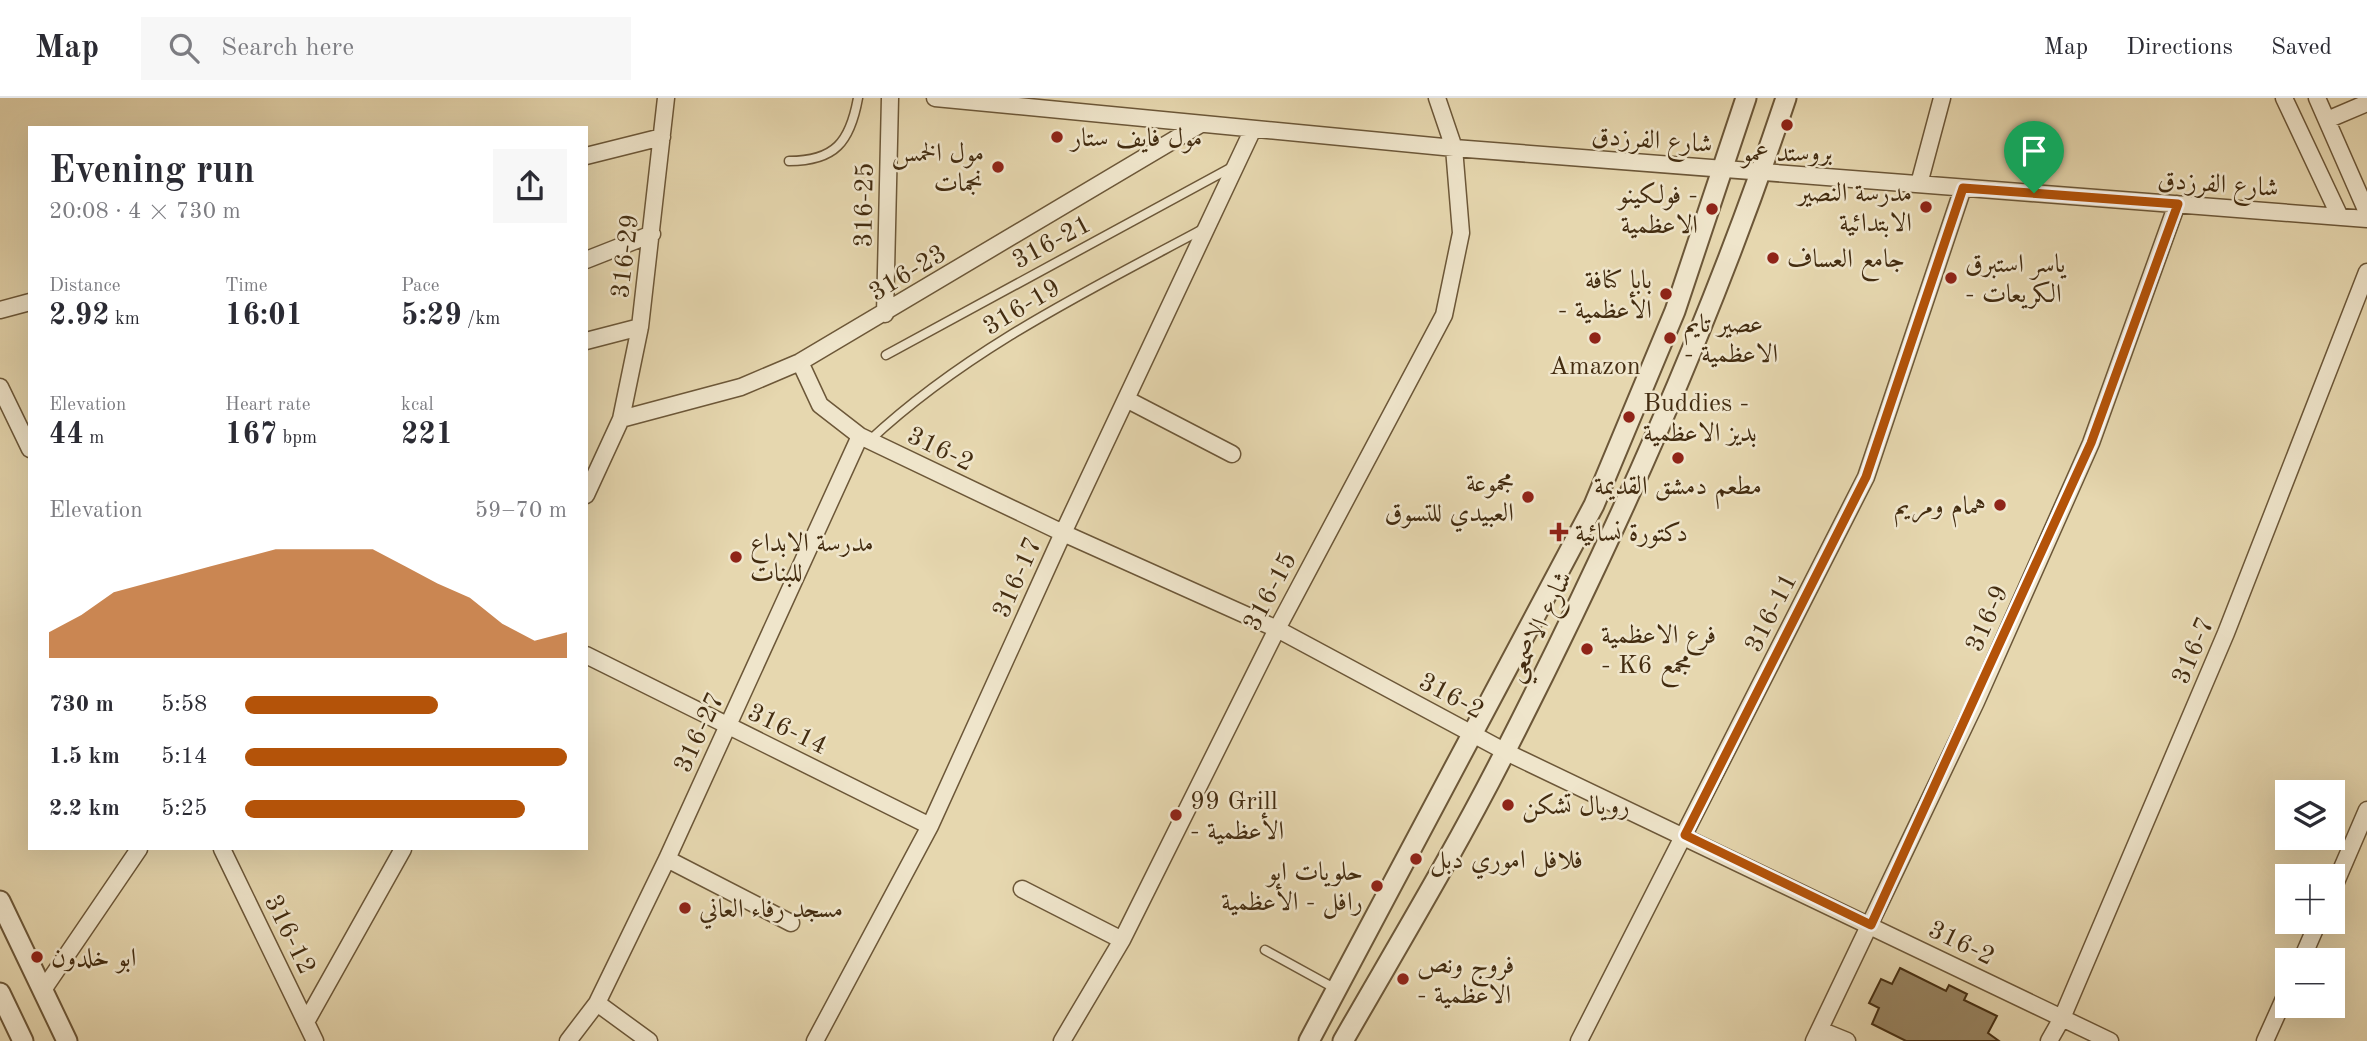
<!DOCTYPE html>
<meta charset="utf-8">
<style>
body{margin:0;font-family:"Old Standard TT",Amiri,serif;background:#f7f7f7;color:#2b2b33;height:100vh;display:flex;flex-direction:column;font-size:26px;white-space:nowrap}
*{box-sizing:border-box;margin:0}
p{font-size:23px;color:#7c7c81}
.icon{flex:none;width:38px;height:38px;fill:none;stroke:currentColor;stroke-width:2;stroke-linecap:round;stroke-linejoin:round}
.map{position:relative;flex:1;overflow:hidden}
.sheet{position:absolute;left:28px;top:28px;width:560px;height:724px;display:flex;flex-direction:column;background:#fff;border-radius:0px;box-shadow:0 7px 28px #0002}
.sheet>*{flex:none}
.fabs{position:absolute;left:2275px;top:682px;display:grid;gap:14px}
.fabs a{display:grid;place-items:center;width:70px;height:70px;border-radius:0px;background:#fff;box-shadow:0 7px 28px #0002;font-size:35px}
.pin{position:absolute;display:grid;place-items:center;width:60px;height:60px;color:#fff;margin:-72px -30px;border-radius:50% 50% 50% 0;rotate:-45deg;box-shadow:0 0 7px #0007}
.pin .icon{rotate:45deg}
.round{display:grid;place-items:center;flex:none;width:74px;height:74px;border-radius:0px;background:#f7f7f7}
.head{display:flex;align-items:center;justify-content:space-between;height:119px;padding:0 21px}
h1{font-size:38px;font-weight:700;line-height:52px}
.stats{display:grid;grid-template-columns:repeat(3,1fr);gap:10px;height:119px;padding:7px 21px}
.stats div{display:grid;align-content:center}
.stats b{font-size:30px;font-weight:700}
.stats small{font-size:19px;font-weight:400}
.stats p{font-size:19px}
.chart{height:196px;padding:14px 21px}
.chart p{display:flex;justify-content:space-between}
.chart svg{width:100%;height:126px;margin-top:7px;fill:#b45309;opacity:.7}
ul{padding:0 21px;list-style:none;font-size:23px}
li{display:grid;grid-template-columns:112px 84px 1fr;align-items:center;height:52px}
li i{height:18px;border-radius:9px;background:#b45309}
header{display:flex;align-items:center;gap:42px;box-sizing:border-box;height:98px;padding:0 35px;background:#fff;border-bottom:2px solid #e1e1e2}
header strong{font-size:33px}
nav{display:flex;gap:38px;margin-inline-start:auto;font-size:24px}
.search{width:490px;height:63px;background:#f7f7f7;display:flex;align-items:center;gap:18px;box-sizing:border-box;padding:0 24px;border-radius:0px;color:#7c7c81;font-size:26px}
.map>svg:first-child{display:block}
</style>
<header>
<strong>Map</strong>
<div class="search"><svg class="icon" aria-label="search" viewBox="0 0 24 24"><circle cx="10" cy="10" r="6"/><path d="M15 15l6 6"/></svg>Search here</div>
<nav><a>Map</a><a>Directions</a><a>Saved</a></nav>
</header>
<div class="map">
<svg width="2367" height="943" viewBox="0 0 2367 943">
<rect width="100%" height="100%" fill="#e6d7af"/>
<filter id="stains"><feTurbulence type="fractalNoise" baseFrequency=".00286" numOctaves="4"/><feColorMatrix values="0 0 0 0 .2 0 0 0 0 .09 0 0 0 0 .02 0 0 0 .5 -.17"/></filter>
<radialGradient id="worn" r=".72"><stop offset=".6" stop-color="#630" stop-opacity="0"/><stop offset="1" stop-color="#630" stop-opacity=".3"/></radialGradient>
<!-- building -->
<path fill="#988563" stroke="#432c10" stroke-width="2" d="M 1900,870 L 1946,893 L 1949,887 L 1967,896 L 1964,902 L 1997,918 L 1988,935 L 1999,943 L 1906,943 L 1872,926 L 1879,910 L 1869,905 L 1881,881 L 1892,886 Z"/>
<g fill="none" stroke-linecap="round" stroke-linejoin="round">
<defs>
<path id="service" d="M 789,63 C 835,63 850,44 858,0
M 886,257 L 1234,68
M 869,343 C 966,252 1087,193 1203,131
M 1265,852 L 1336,891"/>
<path id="minor" d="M 935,0 L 1454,50 L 2367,121
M 2284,0 L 2340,119
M 2317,0 L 2367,114
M 2327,22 L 2367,5
M 586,58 L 662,39
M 1919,86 L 1942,0
M 586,162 L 652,136
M 0,212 L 30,204
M 885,216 L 890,0
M 586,243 L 640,229
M 800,264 L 820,307 L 860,338 L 1063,435 L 1277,531 L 1506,654 L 2110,943
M 0,289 L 30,351
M 1126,301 L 1232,356
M 621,321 L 741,289 L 800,264 L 1199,27
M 586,397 L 621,321 L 640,229 L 666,0
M 586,557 L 930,728
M 222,751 L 315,943
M 667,761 L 791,825
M 1022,791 L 1122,842
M 2333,791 L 2367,712
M 2301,863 L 2318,824
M 43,892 L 139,751
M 597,905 L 649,943
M 306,924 L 403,751
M 1820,932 L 1847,943
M 568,943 L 597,905 L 667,761 L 860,338
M 815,943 L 930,728 L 1063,435 L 1253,31
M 1062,943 L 1122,842 L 1277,531 L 1444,217 L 1461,135 L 1454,50 L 1437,0
M 1579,943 L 1866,379 L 1963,90
M 1814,943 L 1976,604 L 2091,345 L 2177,106
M 2049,943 L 2062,920 L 2226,535 L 2367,174
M 2265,943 L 2287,894"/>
<path id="tertiary" d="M 0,803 L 67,943
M 0,895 L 23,943
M 1309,943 L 1594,407 L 1675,213 L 1746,0
M 1343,943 C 1398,847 1456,751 1506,652 C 1614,440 1711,225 1786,0"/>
</defs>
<!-- service casing -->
<use href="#service" stroke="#6c5738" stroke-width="11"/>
<!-- minor casing -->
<use href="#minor" stroke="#6c5738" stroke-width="19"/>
<!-- tertiary casing -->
<use href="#tertiary" stroke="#6c5738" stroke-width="23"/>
<!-- service -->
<use href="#service" stroke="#efe5cb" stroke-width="8"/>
<!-- minor -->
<use href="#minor" stroke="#efe5cb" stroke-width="16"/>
<!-- tertiary -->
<use href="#tertiary" stroke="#efe5cb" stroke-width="19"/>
</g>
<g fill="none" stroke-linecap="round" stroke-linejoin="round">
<defs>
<path id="route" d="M 1963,90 L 2178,106 L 2091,345 L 1871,827 L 1685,737 L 1866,379 Z"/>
</defs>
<!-- route casing -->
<use href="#route" stroke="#fff" stroke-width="14"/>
<!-- route -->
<use href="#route" stroke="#b45309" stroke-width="9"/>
</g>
<!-- markers -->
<g fill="#8f2418" stroke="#efe5cb" stroke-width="2.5">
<circle cx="1787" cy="27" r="7"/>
<circle cx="1057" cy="39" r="7"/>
<circle cx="998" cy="69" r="7"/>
<circle cx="1926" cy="109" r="7"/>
<circle cx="1712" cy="111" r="7"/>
<circle cx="1773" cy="160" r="7"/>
<circle cx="1951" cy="180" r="7"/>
<circle cx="1666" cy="196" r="7"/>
<circle cx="1595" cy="240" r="7"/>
<circle cx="1670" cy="240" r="7"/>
<circle cx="1629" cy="319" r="7"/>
<circle cx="1678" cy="360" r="7"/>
<circle cx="1528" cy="399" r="7"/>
<circle cx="2000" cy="407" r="7"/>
<path d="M1555.5 423.5h7v7h7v7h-7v7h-7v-7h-7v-7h7z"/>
<circle cx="736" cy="459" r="7"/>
<circle cx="1587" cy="551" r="7"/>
<circle cx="1508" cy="707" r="7"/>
<circle cx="1176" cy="717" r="7"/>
<circle cx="1416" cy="761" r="7"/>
<circle cx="1377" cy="788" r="7"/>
<circle cx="685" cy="810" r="7"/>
<circle cx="37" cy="859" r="7"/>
<circle cx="1403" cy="881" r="7"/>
</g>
<g text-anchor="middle" stroke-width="5" stroke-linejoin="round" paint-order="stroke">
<!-- poi labels -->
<g font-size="26" fill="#432c10" stroke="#efe5cb" text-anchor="start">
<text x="1071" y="48">مول فايف ستار</text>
<text x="984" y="63" text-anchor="end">مول الخمس<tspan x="984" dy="30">نجمات</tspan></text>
<text x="1787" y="63" text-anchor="middle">بروستد عمو</text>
<text x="1912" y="103" text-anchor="end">مدرسة النصير<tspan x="1912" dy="30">الابتدائية</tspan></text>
<text x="1698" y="105" text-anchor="end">فولكينو -<tspan x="1698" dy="30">الاعظمية</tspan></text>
<text x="1787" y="169">جامع العساف</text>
<text x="1965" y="174">ياسر استبرق<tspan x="1965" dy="30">- الكريعات</tspan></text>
<text x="1652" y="190" text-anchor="end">بابا كنافة<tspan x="1652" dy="30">- الأعظمية</tspan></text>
<text x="1684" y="234">عصير تايم<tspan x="1684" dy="30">- الاعظمية</tspan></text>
<text x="1595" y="276" text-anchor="middle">Amazon</text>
<text x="1643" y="313">Buddies -<tspan x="1643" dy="30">بديز الاعظمية</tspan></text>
<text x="1514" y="393" text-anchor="end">مجموعة<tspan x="1514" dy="30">العبيدي للتسوق</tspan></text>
<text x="1678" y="396" text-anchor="middle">مطعم دمشق القديمة</text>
<text x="1986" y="416" text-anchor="end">همام ومريم</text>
<text x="1575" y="443">دكتورة نسائية</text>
<text x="750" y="453">مدرسة الابداع<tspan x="750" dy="30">للبنات</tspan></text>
<text x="1601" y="545">فرع الاعظمية<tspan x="1601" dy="30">- K6 مجمع</tspan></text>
<text x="1190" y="711">99 Grill<tspan x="1190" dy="30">- الأعظمية</tspan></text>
<text x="1522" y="716">رويال تشكن</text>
<text x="1430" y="770">فلافل اموري دبل</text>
<text x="1363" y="782" text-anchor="end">حلويات ابو<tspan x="1363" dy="30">رافل - الأعظمية</tspan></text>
<text x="699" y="819">مسجد رفاء العاني</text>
<text x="51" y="868">ابو خلدون</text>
<text x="1417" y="875">فروج ونص<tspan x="1417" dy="30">- الاعظمية</tspan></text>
</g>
<!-- street labels -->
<g font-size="26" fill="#432c10" stroke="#efe5cb">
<text transform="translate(1652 41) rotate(4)" y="9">شارع الفرزدق</text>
<text transform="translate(2218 85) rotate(4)" y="9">شارع الفرزدق</text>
<text transform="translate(863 107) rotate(-89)" y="9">316-25</text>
<text transform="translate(1051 143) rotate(-28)" y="9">316-21</text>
<text transform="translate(624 158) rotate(-83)" y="9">316-29</text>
<text transform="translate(907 174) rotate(-31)" y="9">316-23</text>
<text transform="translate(1021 208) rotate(-31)" y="9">316-19</text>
<text transform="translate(941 350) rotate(26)" y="9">316-2</text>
<text transform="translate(1016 479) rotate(-66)" y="9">316-17</text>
<text transform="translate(1269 493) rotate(-62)" y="9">316-15</text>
<text transform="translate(1770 514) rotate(-63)" y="9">316-11</text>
<text transform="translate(1986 520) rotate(-66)" y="9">316-9</text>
<text transform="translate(1538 528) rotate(-64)" y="9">شارع الاصمعي</text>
<text transform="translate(2192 552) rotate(-67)" y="9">316-7</text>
<text transform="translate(1452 597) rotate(28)" y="9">316-2</text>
<text transform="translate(788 630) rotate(26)" y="9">316-14</text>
<text transform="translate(698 634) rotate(-65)" y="9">316-27</text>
<text transform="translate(291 836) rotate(64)" y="9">316-12</text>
<text transform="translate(1962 844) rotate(26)" y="9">316-2</text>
</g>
</g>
<rect width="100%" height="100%" filter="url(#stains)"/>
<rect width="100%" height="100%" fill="url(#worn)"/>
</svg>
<div class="fabs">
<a><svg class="icon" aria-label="layers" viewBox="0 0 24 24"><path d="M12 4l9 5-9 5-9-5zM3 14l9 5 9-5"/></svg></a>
<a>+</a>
<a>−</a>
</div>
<div class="pin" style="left:2034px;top:95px;background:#1e9e55"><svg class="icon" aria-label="arrive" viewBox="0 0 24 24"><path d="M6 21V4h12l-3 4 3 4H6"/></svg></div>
<section class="sheet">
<div class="head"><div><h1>Evening run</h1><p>20:08 · 4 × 730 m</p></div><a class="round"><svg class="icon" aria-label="share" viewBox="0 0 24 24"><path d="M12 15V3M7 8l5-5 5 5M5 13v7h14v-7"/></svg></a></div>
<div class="stats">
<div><p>Distance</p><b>2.92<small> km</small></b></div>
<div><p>Time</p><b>16:01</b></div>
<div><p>Pace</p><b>5:29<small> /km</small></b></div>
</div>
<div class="stats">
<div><p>Elevation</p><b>44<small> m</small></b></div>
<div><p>Heart rate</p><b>167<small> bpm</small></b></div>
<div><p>kcal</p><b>221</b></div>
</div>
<div class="chart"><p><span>Elevation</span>59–70 m</p>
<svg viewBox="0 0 160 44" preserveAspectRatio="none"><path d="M0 44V35L10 29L20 21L30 18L40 15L50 12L60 9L70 6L80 6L90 6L100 6L110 12L120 18L130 23L140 32L150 38L160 35V44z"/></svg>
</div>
<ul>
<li><b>730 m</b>5:58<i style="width:60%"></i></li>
<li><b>1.5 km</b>5:14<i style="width:100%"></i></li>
<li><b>2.2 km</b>5:25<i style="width:87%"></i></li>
</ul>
</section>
</div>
